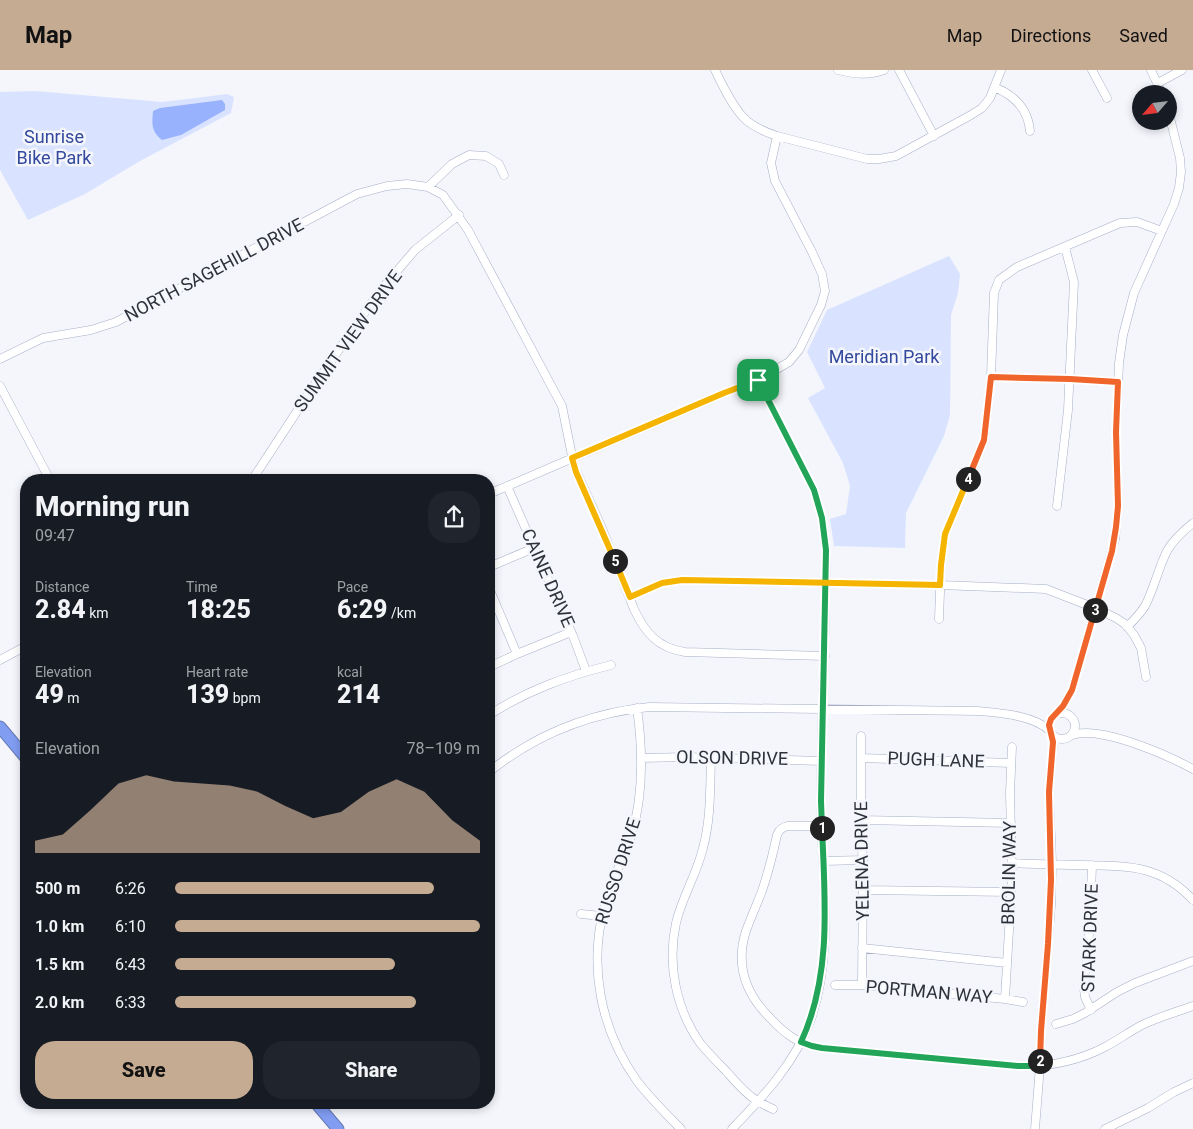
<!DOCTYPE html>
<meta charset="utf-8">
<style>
body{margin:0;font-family:Roboto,sans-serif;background:#20242c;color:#f1f3f6;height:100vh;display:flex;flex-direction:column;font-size:19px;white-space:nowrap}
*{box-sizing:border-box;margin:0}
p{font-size:16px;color:#9ea1a6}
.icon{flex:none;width:28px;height:28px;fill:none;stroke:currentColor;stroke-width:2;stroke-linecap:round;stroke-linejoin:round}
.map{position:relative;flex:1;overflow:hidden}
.side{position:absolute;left:20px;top:404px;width:475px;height:635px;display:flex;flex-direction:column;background:#171b24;border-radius:20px;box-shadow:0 2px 8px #0003}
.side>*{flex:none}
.needle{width:32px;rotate:242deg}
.controls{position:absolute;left:1132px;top:15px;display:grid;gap:10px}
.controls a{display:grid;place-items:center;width:45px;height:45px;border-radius:50%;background:#171b24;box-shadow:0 2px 8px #0003;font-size:25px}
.pin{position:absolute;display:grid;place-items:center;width:42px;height:42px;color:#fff;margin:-21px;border-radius:10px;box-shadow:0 2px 8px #0006}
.km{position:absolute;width:25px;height:25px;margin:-12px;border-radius:50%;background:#222;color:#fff;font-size:14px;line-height:25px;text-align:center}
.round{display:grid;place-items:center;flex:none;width:52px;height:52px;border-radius:20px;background:#20242c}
.overview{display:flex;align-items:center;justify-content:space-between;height:85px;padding:0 15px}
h1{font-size:28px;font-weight:800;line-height:38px}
.stats{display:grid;grid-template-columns:repeat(3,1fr);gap:8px;height:85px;padding:5px 15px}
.stats div{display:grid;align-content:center}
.stats b{font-size:25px;font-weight:800}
.stats small{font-size:14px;font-weight:400}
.stats p{font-size:14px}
.chart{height:140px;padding:10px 15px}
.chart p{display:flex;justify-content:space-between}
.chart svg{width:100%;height:90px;margin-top:5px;fill:#c6ab93;opacity:.7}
.primary-button{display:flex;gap:10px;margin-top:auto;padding:10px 15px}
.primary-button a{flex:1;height:58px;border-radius:20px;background:#c6ab93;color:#111;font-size:20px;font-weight:800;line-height:58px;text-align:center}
.primary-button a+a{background:#20242c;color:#f1f3f6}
ul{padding:0 15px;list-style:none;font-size:16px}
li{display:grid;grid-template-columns:80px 60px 1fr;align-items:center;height:38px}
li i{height:12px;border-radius:6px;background:#c6ab93}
header{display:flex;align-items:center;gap:30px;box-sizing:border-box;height:70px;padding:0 25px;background:#c6ab93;color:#111}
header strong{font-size:24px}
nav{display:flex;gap:28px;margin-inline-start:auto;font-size:18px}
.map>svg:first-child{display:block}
</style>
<header>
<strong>Map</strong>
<nav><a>Map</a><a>Directions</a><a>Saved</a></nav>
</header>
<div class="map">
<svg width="1193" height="1059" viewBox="0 0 1193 1059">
<rect width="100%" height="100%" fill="#f4f6fb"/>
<!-- green -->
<path fill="#d9e3ff" d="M 35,21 L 162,32 L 196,28 L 227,24 L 234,27 L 231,43 L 140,91 L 85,124 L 28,150 L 0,100 L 0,22 Z
M 949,186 L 960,204 L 958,223 L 951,245 L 950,345 L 944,366 L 906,443 L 905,478 L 834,476 L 830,449 L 846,444 L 850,416 L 843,393 L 808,328 L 825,318 L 807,282 L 827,240 Z"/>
<!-- water -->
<path fill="#98b2fd" d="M 222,30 L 225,34 L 225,40 L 181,65 L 162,70 C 151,61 152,54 153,41 L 160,38 Z"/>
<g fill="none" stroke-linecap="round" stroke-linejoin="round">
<defs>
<path id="minor" d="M 715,0 C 723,16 731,34 743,47 C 752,57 765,62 777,66 L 867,89 L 879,89 L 896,86 L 971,45 L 982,38 L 990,28 L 1001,0
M 838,0 C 854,4 868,6 884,0
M 899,0 L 934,66
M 1092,0 L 1107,28
M 1151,0 L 1162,24
M 1158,13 L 1182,0
M 994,17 C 1014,25 1028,39 1030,61
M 428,117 L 452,94 L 469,85 L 486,86 L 499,94 L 504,105
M 0,289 L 43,268 L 91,260 L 116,252 L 357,124 L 387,116 L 407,114 L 428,117 L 443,125 L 468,160 L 562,336 L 574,396 L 601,456 L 634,539 C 645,563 658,578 685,582 L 825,586
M 991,307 L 1070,309 L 1118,312
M 0,316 L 50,410
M 252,410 L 309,323 L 379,222 L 415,180 L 459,145
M 507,416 L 573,566 L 586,601
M 489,424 L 724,323 L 758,310 L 789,292 L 799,280 L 821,235 L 825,221 L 822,204 L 812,182 L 775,111 L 771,93 L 777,66
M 1057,436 L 1068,340 L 1074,212 L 1065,177
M 489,497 L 534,478
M 489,518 L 517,584
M 630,527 L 662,513 L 682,510 L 940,515 L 1046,519 L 1095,538 L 1116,548 L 1125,554 L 1134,565 L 1141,578 L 1146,607
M 939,549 L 941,495 L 945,464 L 984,371 L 991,307 L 994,223 L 999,210 L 1017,197 L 1120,153 L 1137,152 L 1162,161
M 1127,557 C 1134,550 1140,544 1145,536 C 1154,519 1158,499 1167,481 C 1173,470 1183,461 1193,453
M 0,590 L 26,576
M 489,597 L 517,584 L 571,562
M 637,638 C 643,681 644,725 631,767 C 623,790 611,810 605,834 C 588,895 600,959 637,1011 C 650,1028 666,1044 681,1059
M1049 656a13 13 0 1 1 26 0a13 13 0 1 1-26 0Z
M 1056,644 L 1063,636 L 1072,620 L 1115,469 L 1118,436 L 1116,363 L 1119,293 L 1123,265 L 1134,223 L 1174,134 L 1179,118 L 1181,102 L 1180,88 L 1169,44
M 489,645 C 528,620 567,606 611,595
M 1072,665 C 1100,655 1167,685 1193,699
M 861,666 L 861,736 L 863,811 L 862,915
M 711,687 C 710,718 711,749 703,778 C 697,804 682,827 676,853 C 667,894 676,939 700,973 C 708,983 717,992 726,1001 C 734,1010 743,1021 753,1028 C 759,1032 766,1036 773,1039
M 641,688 L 686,687 L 822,691
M 861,688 L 1011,693
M 489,702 C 535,665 590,643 649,637 L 978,641 C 1000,643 1034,645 1050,661
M 861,750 L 1011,753
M 822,756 L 788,756 C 782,757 779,760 777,765 C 773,784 768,803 762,821 C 757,834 751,847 746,861 C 735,895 745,923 770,948 C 785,964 799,975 822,978 L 1018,996 C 1049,997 1078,991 1105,977 C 1118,970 1129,962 1142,955 C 1159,947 1176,942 1193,936
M 824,791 L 863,790
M 1012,793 C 1035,794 1059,795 1082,795 C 1126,796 1160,794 1193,830
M 863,820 L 1011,822
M 581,844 L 602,846
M 862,878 L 1007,893
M 835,915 L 862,915 L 1005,929 L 1023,932
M 1005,929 L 1012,808 L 1010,723 L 1012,677
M 1091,940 L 1085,927 L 1084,919 L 1090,852 L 1092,795
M 1056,954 L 1073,949 L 1085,943 L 1117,922 L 1135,913 L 1193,891
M 732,1059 C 764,1026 795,993 811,949 C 835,879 821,803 821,730 C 821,647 826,563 826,480 L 822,448 L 814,420 L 758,310
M 1035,1059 L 1040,996 L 1041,961 L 1051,835 L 1052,794 L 1049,722 L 1053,675 L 1052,664
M 1105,1059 L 1148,1038 L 1174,1022 L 1193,1013"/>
<path id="highway" d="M 0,657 L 26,688
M 315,1032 L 338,1059"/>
</defs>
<!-- minor casing -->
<use href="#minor" stroke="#a6afc7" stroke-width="9"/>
<!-- highway casing -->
<use href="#highway" stroke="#6478b2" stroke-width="13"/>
<!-- minor -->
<use href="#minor" stroke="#fff" stroke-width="8"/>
<!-- highway -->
<use href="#highway" stroke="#819df2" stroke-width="11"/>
</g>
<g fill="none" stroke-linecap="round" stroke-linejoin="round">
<defs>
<path id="split-1" d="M 758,310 L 814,420 L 822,448 L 826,480 L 821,731 L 822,758"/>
<path id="split-2" d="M 822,758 C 825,830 832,905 801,972 L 812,976 L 822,978 L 1018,996 L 1040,996 L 1040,991"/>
<path id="split-3" d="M 1040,991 L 1041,961 L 1048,874 L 1051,810 L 1049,722 L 1053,672 L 1049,655 L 1051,649 L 1063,636 L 1072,620 L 1095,540"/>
<path id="split-4" d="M 968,409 L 984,370 L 991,307 L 1070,309 L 1118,312 L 1116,362 L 1118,436 L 1116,457 L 1112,481 L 1095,540"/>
<path id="split-5" d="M 615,491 L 630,527 L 662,513 L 682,510 L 940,515 L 941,495 L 945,464 L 968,409"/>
<path id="split-6" d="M 615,491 L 576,402 L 572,388 L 724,323 L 758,310"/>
</defs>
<!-- split-1 casing -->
<use href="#split-1" stroke="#fff" stroke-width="10"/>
<!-- split-2 casing -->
<use href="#split-2" stroke="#fff" stroke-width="10"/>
<!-- split-3 casing -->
<use href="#split-3" stroke="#fff" stroke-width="10"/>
<!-- split-4 casing -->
<use href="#split-4" stroke="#fff" stroke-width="10"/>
<!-- split-5 casing -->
<use href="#split-5" stroke="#fff" stroke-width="10"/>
<!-- split-6 casing -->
<use href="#split-6" stroke="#fff" stroke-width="10"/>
<!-- split-1 -->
<use href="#split-1" stroke="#22a559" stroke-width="6"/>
<!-- split-2 -->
<use href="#split-2" stroke="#22a559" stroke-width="6"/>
<!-- split-3 -->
<use href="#split-3" stroke="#f0652b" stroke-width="6"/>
<!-- split-4 -->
<use href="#split-4" stroke="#f0652b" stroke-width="6"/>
<!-- split-5 -->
<use href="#split-5" stroke="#f5b400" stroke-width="6"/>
<!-- split-6 -->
<use href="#split-6" stroke="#f5b400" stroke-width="6"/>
</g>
<g text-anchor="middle" stroke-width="5" stroke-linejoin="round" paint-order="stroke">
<!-- park labels -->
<g font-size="18" fill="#33499e" stroke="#f4f6fb">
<text x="54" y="73">Sunrise<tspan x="54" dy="21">Bike Park</tspan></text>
<text x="884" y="293">Meridian Park</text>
</g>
<!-- street labels -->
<g font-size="18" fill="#2e323b" stroke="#f4f6fb">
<text transform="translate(214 200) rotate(-28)" y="6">NORTH SAGEHILL DRIVE</text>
<text transform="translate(348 271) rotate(-54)" y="6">SUMMIT VIEW DRIVE</text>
<text transform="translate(548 508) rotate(66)" y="6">CAINE DRIVE</text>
<text transform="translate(732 688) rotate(1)" y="6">OLSON DRIVE</text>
<text transform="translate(936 690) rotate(2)" y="6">PUGH LANE</text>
<text transform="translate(862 791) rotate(-91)" y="6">YELENA DRIVE</text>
<text transform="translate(618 801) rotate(-72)" y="6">RUSSO DRIVE</text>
<text transform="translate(1009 803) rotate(-89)" y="6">BROLIN WAY</text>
<text transform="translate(1090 868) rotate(-88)" y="6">STARK DRIVE</text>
<text transform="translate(929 922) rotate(5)" y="6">PORTMAN WAY</text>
</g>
</g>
</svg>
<div class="controls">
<a><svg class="needle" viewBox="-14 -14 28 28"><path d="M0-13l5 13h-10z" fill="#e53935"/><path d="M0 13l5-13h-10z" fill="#9ea1a6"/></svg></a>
</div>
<div class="pin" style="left:758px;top:310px;background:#1e9e55"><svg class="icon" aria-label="arrive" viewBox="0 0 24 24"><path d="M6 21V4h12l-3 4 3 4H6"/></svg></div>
<b class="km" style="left:822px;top:758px">1</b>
<b class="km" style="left:1040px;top:991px">2</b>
<b class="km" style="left:1095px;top:540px">3</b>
<b class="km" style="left:968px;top:409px">4</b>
<b class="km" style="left:615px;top:491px">5</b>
<section class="side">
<div class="overview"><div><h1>Morning run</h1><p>09:47</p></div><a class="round"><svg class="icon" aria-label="share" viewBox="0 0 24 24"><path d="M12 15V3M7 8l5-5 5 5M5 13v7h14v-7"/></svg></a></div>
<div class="stats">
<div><p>Distance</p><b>2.84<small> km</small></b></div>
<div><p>Time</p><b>18:25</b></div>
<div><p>Pace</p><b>6:29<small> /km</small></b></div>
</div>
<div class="stats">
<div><p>Elevation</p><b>49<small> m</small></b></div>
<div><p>Heart rate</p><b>139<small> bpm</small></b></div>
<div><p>kcal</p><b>214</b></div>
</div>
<div class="chart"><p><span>Elevation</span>78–109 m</p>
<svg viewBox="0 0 160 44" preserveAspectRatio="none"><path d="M0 44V38L10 35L20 23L30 10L40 6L50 9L60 10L70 11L80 14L90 21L100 27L110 24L120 14L130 8L140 14L150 28L160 38V44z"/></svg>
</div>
<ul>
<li><b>500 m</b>6:26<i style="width:85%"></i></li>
<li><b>1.0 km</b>6:10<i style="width:100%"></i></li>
<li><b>1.5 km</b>6:43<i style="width:72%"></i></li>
<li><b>2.0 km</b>6:33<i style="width:79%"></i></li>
</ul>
<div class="primary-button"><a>Save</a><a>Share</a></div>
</section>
</div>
